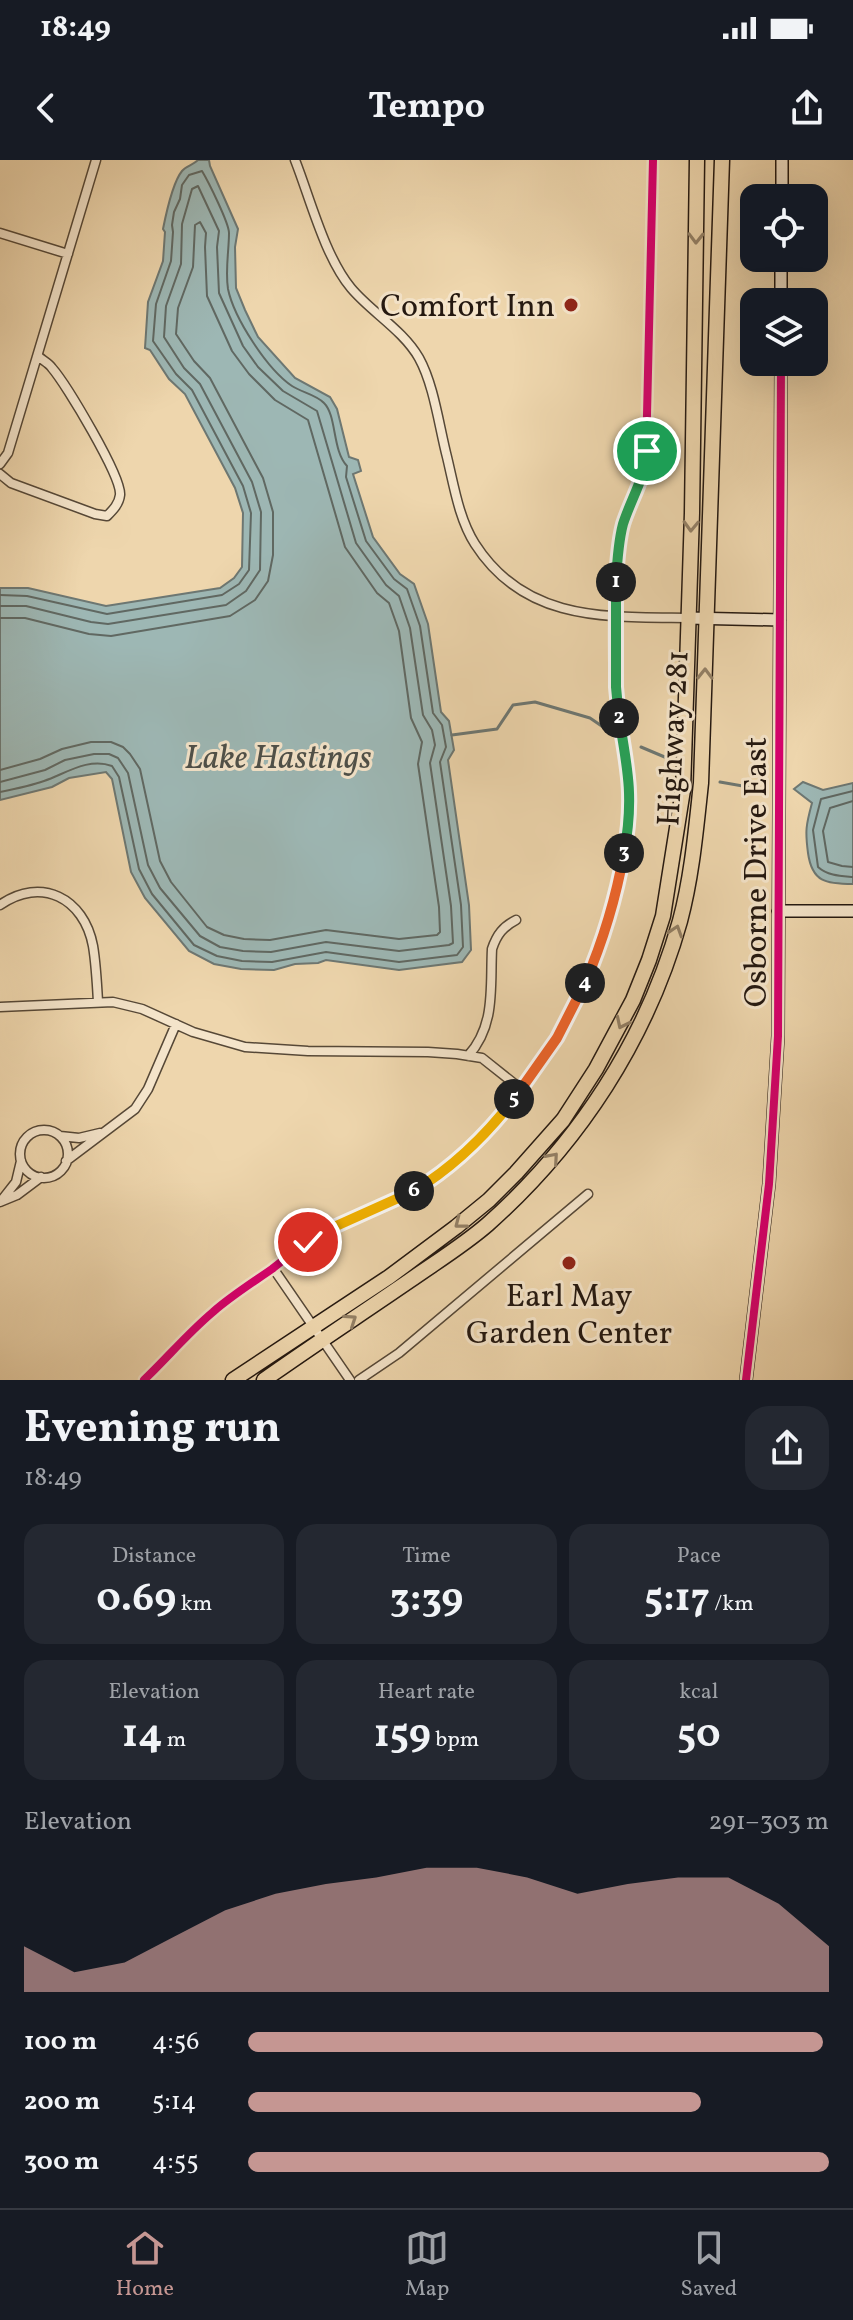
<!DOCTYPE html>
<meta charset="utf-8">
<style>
body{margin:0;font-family:Vollkorn,serif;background:#242831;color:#f1f3f6;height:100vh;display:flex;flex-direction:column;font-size:30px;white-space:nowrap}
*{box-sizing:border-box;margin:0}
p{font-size:26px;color:#9ea1a6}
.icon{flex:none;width:44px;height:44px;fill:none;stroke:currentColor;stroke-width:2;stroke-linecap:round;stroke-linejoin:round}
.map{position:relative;height:1220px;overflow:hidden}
.details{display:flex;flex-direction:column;background:#171b24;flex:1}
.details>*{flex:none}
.fabs{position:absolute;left:740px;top:24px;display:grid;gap:16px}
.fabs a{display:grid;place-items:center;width:88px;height:88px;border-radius:16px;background:#171b24;box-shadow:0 8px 32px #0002;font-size:40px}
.pin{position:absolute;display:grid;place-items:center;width:68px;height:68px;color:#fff;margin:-34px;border:4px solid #fff;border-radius:50%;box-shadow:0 2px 8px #0007}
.km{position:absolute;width:40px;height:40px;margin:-20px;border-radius:50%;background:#222;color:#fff;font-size:22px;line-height:40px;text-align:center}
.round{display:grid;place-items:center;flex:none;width:84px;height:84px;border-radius:24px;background:#242831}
.head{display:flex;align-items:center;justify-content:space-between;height:136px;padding:0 24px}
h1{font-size:44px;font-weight:700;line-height:60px}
.stats{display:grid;grid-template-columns:repeat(3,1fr);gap:12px;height:136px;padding:8px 24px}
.stats div{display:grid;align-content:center;border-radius:20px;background:#242831;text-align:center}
.stats b{font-size:40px;font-weight:700}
.stats small{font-size:22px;font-weight:400}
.stats p{font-size:22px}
.chart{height:224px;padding:16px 24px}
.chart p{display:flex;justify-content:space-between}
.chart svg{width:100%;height:144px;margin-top:8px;fill:#c59692;opacity:.7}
ul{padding:0 24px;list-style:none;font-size:26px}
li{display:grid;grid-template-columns:128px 96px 1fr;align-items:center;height:60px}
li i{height:20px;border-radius:10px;background:#c59692}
.status{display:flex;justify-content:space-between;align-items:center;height:56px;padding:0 40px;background:#171b24;direction:ltr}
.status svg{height:22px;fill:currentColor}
header{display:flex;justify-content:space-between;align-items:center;height:104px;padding:0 24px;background:#171b24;font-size:36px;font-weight:700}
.tab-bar{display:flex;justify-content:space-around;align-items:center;height:112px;border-top:2px solid #363941;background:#171b24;font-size:22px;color:#9ea1a6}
.tab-bar a{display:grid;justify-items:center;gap:4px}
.tab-bar .on{color:#c59692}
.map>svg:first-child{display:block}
</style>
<div class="status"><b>18:49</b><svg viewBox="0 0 49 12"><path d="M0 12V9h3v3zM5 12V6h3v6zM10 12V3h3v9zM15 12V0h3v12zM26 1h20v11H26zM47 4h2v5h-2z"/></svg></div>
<header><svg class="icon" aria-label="back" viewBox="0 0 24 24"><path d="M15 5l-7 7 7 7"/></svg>Tempo<svg class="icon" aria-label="share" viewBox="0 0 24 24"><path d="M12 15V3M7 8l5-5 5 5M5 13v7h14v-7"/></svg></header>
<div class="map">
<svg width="853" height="1220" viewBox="0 0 853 1220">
<rect width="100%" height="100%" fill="#eed6ad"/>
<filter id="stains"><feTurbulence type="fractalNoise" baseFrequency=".0025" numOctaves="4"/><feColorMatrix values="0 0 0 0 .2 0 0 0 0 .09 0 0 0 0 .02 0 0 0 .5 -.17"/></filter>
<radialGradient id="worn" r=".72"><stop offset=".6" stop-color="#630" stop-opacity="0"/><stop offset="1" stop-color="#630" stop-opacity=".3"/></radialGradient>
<!-- water -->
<path fill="#9db7b4" stroke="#6d7772" stroke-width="2" d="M 198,0 L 209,0 L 210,6 L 238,69 L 235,87 L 236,128 L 245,150 L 258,177 L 295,218 L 330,237 L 337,249 L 349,297 L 358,300 L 361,311 L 353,314 L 373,377 L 400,414 L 414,424 L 428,464 L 441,552 L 449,561 L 454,590 L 448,600 L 469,745 L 471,790 L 462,802 L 399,810 L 326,800 L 318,803 L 295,804 L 274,810 L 241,809 L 214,804 L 189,791 L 145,738 L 131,712 L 112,619 L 106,612 L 69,618 L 52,627 L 0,640 L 0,428 L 28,428 L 106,446 L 220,428 L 234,418 L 242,407 L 243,353 L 235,328 L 185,234 L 169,219 L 150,190 L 145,188 L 148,142 L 163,101 L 165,72 L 163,69 C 166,54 173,22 182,11 C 186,6 193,5 198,0 Z
M 803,622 L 823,630 L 853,623 L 853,724 C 826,724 812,722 808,693 C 805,671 806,665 812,643 L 794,629 Z"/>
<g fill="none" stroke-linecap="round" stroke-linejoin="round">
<!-- shore -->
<path stroke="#606862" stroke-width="2" d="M 0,435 L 27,436 L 107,454 L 222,435 L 239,424 L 249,410 L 251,353 L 243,326 L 192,230 L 176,214 L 153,181 L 156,144 L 171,101 L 173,72 L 172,65 L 174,52 L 180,39 L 182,25 L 189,15 L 202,11 C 208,21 229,63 229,73 C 229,91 225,110 228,129 C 234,158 267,209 292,226 C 301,232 317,235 324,243 C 337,256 332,290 347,306 L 346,317 L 366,381 L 394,419 L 407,429 L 420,466 L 433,553 L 442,565 L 446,587 L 440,602 L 461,745 L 463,787 L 457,795 L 399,802 L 326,792 L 272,802 L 242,801 L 217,796 L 194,785 L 152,734 L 139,709 L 119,617 L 112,606 C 88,597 65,614 44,621 C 30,626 15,629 0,632
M 0,446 L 26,446 L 91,462 L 108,464 L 226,445 L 246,431 L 260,410 L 261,352 L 252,322 L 200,224 L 184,208 L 164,177 L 166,146 L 181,104 L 182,64 L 192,29 L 198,26 L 219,71 L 217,87 L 219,133 L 243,186 L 258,207 L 283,231 L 317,251 L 356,383 L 386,425 L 399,436 L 410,468 L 423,555 L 432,570 L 435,585 L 430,603 L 451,746 L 453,783 L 449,785 L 399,791 L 326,782 L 271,792 L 243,791 L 220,787 L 200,776 L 160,728 L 148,705 L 128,613 L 118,598 L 109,594 L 94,594 L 65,600 L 45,610 L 0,622
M 0,458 L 25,458 L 89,474 L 111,476 L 230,456 L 255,440 L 268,421 L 273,395 L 273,352 L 263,318 L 210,218 L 194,201 L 176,174 L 178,148 L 193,107 L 195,65 L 200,62 L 206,73 L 205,87 L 207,136 L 232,191 L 249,214 L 275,240 L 308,260 L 345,387 L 377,433 L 389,443 L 399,471 L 411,558 L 422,582 L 418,604 L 439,747 L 440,772 L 437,775 L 399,779 L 326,770 L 270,780 L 244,779 L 224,775 L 207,767 L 171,722 L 160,701 L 140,609 L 130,594 L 123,587 L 111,582 L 91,582 L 62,589 L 40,599 L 0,610
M 853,631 L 821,639 L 813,670 L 818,707 C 828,716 841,716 853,717
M 853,641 L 830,648 L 823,671 L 828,702 L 842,706 L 853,707"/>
<!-- stream -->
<path stroke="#6d7772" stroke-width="3" d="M 452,575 L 497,569 L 513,545 L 535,542 L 590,558 L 606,569
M 641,587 L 667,598
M 720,622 L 766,630"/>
<defs>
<path id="street" d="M 295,0 C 310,38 325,97 351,128 C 371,152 403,170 419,198 C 434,225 439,266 447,297 C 454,326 459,359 475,384 C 525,462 606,457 688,458
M 0,73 L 68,94
M 0,304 L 8,293 L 96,0
M 0,314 L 11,323 L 95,354 L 107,356 C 113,350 119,344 120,335 C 122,317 66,224 52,208 C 49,203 42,200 38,196
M 0,745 C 41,716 84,738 93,786 C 96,804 97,823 98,842
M 0,847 L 113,842 L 142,849 L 193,872 L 245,887 L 308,891 L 428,892 L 457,894 L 482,898 L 521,929
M 468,896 C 496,865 490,827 492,789 C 497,774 503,767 516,760
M20 994a24 24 0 1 1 48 0a24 24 0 1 1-48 0Z
M 60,976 L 79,978 L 100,973
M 66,1001 L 135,949 L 148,929 L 176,864
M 1,1041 L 16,1022 L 21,1001
M 0,1042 L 17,1035 L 41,1017
M 273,1108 L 350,1220
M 144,1220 C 168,1197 188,1173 213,1152 C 231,1136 252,1123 272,1109 C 289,1096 306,1081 326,1070 C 347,1059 371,1052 393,1042 C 417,1030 438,1016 458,998 C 539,926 595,825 619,720 C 624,694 630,668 631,642 C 631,613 623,586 619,558 C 612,505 613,448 618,395 C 621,360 641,331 646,297 L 653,0
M 359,1220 L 399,1193 L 588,1034"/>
<path id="secondary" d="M 782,38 L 782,0
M 781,142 L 781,98
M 688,458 L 780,460
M 778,751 L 853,751
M 746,1220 L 769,1024 L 778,876 L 781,202"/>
<path id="highway" d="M 233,1220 L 389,1117 L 456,1067 L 489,1040 L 516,1013 L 563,960 L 596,909 L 633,840 L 649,800 L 663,756 L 683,630 L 692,353 L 697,0
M 264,1220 C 312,1186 361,1154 409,1121 C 436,1102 464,1085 488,1064 C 579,983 647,879 680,761 C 692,716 696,669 701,623 L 722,0"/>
</defs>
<!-- street casing -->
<use href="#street" stroke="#564837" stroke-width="11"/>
<!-- secondary casing -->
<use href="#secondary" stroke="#241810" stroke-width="14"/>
<!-- highway casing -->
<use href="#highway" stroke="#241810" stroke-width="17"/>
<!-- street -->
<use href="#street" stroke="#f4e4ca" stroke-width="8"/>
<!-- secondary -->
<use href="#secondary" stroke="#f4e4ca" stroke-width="11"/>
<!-- highway -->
<use href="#highway" stroke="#eed6ad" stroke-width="14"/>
<defs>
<path id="cycleway" d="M 144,1220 C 168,1197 188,1173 213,1152 C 231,1136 252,1123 272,1109 C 289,1096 306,1081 326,1070 C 347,1059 371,1052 393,1042 C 417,1030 438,1016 458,998 C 539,926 595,825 619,720 C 624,694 630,668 631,642 C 631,613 623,586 619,558 C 612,505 613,448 618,395 C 621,360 641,331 646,297 L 653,0
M 746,1220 L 769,1024 L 778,876 L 781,202"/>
</defs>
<!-- cycleway casing -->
<use href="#cycleway" stroke="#f4e4ca" stroke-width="13"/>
<!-- cycleway -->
<use href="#cycleway" stroke="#d6006c" stroke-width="8"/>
</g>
<!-- one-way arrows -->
<defs><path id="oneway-chevron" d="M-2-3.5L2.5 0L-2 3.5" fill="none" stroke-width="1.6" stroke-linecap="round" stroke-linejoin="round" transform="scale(2)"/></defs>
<g stroke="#938066">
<use href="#oneway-chevron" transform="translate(696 78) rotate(91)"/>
<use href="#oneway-chevron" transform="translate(691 366) rotate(92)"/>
<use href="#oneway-chevron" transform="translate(705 514) rotate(-89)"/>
<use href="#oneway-chevron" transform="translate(676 771) rotate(-72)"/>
<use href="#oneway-chevron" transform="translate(622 863) rotate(116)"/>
<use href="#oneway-chevron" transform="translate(553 998) rotate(-49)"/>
<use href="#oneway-chevron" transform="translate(460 1063) rotate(142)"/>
<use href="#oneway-chevron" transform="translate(351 1160) rotate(-34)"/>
</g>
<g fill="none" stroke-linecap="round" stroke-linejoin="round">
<defs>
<path id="split-1" d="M 616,422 C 617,403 618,383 623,364 C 631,339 645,318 647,291"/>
<path id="split-2" d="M 616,422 L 616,527 L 619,558"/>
<path id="split-3" d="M 619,558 C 628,610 634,640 624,693"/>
<path id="split-4" d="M 585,823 C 603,781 616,738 624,693"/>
<path id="split-5" d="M 514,939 L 557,878 L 585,823"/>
<path id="split-6" d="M 414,1031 C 452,1008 487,974 514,939"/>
<path id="split-7" d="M 308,1082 L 325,1071 L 414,1031"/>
</defs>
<!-- split-1 casing -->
<use href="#split-1" stroke="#fff" stroke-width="16"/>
<!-- split-2 casing -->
<use href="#split-2" stroke="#fff" stroke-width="16"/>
<!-- split-3 casing -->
<use href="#split-3" stroke="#fff" stroke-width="16"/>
<!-- split-4 casing -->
<use href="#split-4" stroke="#fff" stroke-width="16"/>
<!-- split-5 casing -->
<use href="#split-5" stroke="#fff" stroke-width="16"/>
<!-- split-6 casing -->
<use href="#split-6" stroke="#fff" stroke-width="16"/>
<!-- split-7 casing -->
<use href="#split-7" stroke="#fff" stroke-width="16"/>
<!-- split-1 -->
<use href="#split-1" stroke="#22a559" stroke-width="10"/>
<!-- split-2 -->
<use href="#split-2" stroke="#22a559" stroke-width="10"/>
<!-- split-3 -->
<use href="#split-3" stroke="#22a559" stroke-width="10"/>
<!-- split-4 -->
<use href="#split-4" stroke="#f0652b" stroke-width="10"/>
<!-- split-5 -->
<use href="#split-5" stroke="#f0652b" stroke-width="10"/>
<!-- split-6 -->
<use href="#split-6" stroke="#f5b400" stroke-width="10"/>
<!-- split-7 -->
<use href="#split-7" stroke="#f5b400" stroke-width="10"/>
</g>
<!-- markers -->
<g fill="#8f2418" stroke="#f4e4ca" stroke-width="3">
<circle cx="571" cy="145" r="8"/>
<circle cx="569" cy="1103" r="8"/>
</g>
<g text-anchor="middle" stroke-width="6" stroke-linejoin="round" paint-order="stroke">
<!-- poi labels -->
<g font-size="32" fill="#241810" stroke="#f4e4ca" text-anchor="end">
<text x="555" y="156">Comfort Inn</text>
<text x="569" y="1146" text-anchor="middle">Earl May<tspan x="569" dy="37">Garden Center</tspan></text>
</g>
<!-- street labels -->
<g font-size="32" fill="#241810" stroke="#f4e4ca">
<text transform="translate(672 578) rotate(-87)" y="11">Highway 281</text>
<text transform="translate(755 712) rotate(-90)" y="11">Osborne Drive East</text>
</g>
<!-- water labels -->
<g font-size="34" font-style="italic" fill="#4e5049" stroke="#f4e4ca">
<text x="278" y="608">Lake Hastings</text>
</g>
</g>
<rect width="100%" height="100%" filter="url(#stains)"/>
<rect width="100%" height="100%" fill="url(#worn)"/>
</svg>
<div class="fabs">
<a><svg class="icon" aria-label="locate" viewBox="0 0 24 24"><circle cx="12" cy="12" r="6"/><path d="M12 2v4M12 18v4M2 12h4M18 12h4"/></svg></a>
<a><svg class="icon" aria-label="layers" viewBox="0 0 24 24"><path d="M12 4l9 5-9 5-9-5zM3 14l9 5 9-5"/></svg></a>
</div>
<div class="pin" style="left:647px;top:291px;background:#1e9e55"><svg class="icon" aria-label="arrive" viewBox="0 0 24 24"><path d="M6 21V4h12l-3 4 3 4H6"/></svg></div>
<div class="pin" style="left:308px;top:1082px;background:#d93025"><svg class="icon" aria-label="check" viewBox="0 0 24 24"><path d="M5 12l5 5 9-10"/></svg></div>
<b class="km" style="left:616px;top:422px">1</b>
<b class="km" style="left:619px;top:558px">2</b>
<b class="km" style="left:624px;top:693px">3</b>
<b class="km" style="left:585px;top:823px">4</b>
<b class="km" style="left:514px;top:939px">5</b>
<b class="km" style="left:414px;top:1031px">6</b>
</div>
<section class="details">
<div class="head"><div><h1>Evening run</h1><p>18:49</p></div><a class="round"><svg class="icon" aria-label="share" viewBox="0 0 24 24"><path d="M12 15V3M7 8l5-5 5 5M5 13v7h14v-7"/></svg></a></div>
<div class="stats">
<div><p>Distance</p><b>0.69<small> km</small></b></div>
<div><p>Time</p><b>3:39</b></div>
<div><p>Pace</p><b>5:17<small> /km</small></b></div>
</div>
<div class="stats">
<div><p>Elevation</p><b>14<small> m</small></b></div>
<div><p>Heart rate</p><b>159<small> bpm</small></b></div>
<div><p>kcal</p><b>50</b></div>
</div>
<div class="chart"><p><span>Elevation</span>291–303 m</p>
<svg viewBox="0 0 160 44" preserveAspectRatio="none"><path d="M0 44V30L10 38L20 35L30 27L40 19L50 14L60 11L70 9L80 6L90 6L100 9L110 14L120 11L130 9L140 9L150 17L160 30V44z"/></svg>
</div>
<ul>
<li><b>100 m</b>4:56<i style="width:99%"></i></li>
<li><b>200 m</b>5:14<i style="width:78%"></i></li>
<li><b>300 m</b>4:55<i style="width:100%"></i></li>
</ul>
</section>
<nav class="tab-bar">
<a class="on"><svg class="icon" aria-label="home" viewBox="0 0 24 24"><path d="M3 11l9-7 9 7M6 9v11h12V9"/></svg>Home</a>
<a><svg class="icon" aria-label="map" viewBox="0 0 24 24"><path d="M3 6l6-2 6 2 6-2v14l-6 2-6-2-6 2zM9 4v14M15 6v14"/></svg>Map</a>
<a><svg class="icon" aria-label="saved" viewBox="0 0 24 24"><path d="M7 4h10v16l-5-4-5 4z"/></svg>Saved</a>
</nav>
